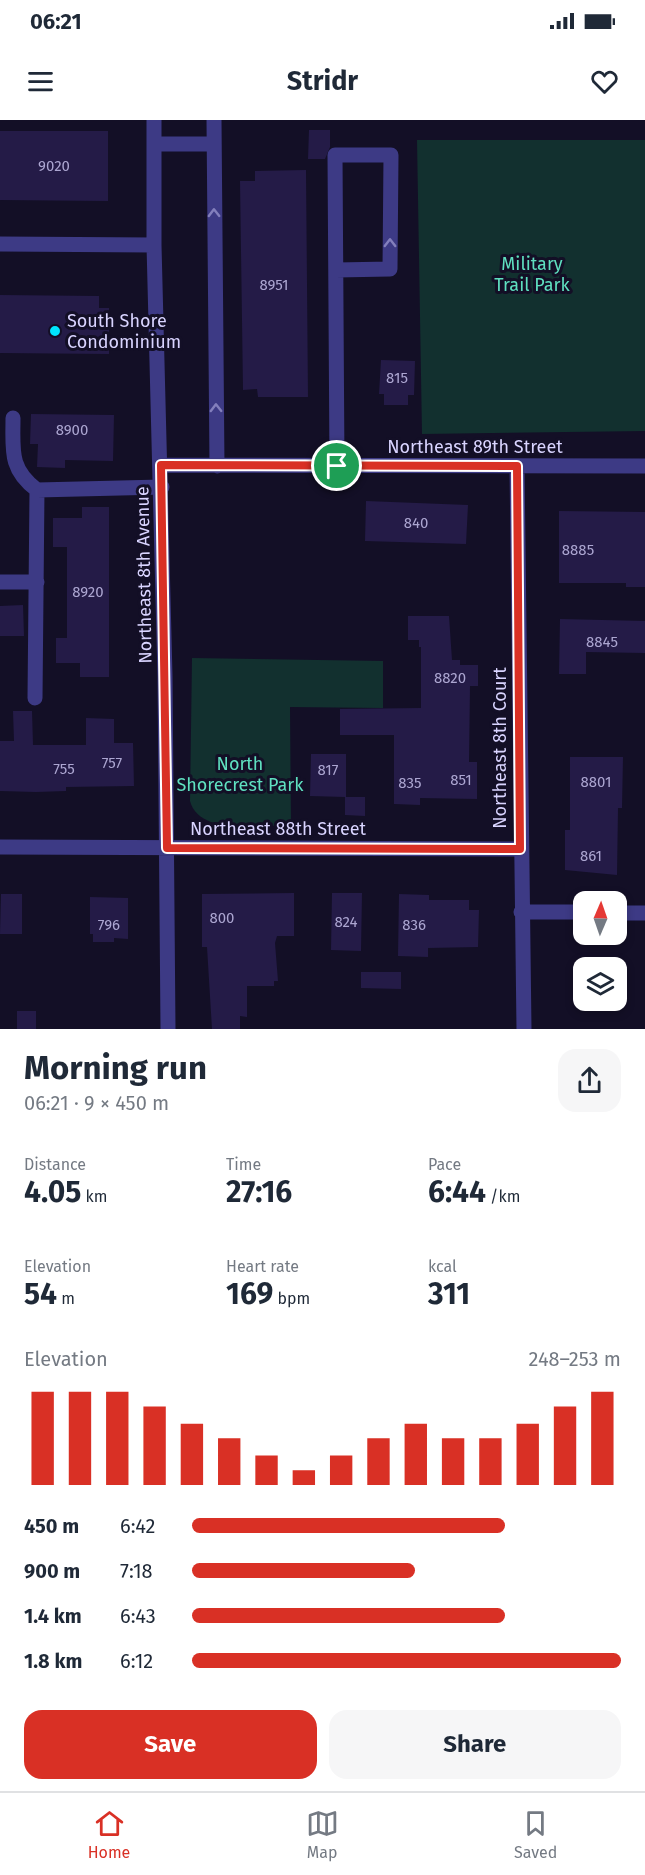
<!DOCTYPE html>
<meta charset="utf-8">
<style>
body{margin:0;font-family:"Fira Sans",sans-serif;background:#f6f6f7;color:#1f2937;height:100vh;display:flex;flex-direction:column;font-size:22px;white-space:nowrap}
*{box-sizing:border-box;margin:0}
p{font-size:20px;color:#747a83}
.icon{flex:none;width:33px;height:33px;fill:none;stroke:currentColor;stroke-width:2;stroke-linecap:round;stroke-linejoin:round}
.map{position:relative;height:909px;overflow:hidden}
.drawer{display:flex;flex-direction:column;background:#fff;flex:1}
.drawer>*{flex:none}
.needle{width:39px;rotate:2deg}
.fabs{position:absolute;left:573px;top:771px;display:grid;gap:12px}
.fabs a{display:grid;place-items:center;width:54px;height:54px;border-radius:12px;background:#fff;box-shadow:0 3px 9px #0003;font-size:30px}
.pin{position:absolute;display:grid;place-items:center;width:51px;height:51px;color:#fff;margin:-26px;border:3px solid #fff;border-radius:50%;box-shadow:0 2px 6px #0007}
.round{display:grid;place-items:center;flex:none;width:63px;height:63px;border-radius:18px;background:#f6f6f7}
.headline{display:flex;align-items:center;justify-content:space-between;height:102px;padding:0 24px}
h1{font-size:33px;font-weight:700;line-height:45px}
.metrics{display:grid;grid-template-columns:repeat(3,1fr);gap:9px;height:102px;padding:6px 24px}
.metrics div{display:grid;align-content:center}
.metrics b{font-size:30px;font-weight:700}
.metrics small{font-size:16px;font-weight:400}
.metrics p{font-size:16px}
.chart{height:168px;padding:12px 24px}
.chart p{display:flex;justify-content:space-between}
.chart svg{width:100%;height:108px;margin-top:6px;stroke:#d93025;stroke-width:6}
.primary-button{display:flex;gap:12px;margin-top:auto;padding:12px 24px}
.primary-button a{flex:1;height:69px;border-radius:18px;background:#d93025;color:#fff;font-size:24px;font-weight:700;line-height:69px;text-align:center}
.primary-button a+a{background:#f6f6f7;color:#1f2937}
ul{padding:0 24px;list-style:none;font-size:20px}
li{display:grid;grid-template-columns:96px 72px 1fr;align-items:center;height:45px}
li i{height:15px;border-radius:8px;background:#d93025}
.status{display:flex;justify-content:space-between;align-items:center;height:42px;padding:0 30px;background:#fff;direction:ltr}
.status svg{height:16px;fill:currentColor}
header{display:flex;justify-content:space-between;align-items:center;height:78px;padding:0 24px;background:#fff;font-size:27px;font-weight:700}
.dock{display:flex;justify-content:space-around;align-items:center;height:84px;border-top:2px solid #e0e1e3;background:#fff;font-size:16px;color:#747a83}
.dock a{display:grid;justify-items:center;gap:3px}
.dock .on{color:#d93025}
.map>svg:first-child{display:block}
</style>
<div class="status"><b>06:21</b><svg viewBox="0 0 49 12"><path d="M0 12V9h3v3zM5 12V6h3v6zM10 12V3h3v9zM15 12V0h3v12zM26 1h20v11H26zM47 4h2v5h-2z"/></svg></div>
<header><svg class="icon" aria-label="menu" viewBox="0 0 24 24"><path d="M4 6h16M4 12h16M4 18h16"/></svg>Stridr<svg class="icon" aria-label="heart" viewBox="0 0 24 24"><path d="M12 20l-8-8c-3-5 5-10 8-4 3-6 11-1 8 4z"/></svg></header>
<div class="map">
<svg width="645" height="909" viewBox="0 0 645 909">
<rect width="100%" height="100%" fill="#130f26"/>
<!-- green -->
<path fill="#12302f" d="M 417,20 L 645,20 L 645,311 L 422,314 Z
M 192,538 L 383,541 L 383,588 L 290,587 L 291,705 C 262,705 199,716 190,681 Z"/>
<!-- building -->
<path fill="#241b47" d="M 309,10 L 330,10 L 330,27 L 325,39 L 308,39 Z
M 0,11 L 108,11 L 108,81 L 0,80 Z
M 306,50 L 308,277 L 258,277 L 257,269 L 243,270 L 240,61 L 255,61 L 255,51 Z
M 0,175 L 99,176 L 99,188 L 109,188 L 109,234 L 0,233 Z
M 381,240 L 415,241 L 414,275 L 408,275 L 408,285 L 384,285 L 384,274 L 379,274 Z
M 31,294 L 114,295 L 113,341 L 65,340 L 65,348 L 37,347 L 38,324 L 30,324 Z
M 366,381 L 468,385 L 466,424 L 365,421 Z
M 82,387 L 109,387 L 109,557 L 80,557 L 80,543 L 56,543 L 56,518 L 67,518 L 67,427 L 53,427 L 53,398 L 82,398 Z
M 559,391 L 645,392 L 645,467 L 626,467 L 626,463 L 559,463 Z
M 23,485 L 24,516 L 0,516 L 0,486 Z
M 408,496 L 449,496 L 452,540 L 460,540 L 460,545 L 478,545 L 478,566 L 470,566 L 469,642 L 477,642 L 477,679 L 420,678 L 420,685 L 394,684 L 394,615 L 340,615 L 340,589 L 421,588 L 421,527 L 419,527 L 419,520 L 408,520 Z
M 560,499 L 645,501 L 645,533 L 586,532 L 586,554 L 559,554 Z
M 13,591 L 32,591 L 33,625 L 86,625 L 86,598 L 114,599 L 114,623 L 133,623 L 134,666 L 66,667 L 66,671 L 36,672 L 0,671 L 0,621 L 14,621 Z
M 311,634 L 346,634 L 346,677 L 365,677 L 365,696 L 345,695 L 345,677 L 310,676 Z
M 570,637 L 623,637 L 622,688 L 618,688 L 617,755 L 565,750 L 565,710 L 570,710 Z
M 294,773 L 294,816 L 277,816 L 275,823 L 278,861 L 274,861 L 274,866 L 247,866 L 247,897 L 240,896 L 240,909 L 212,909 L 207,827 L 202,827 L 202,774 Z
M 332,773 L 362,773 L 361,831 L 331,830 Z
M 1,774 L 22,774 L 22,814 L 0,814 Z
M 399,774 L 429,775 L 429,780 L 469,780 L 469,790 L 479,790 L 478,827 L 428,828 L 428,837 L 398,836 Z
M 90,777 L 128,778 L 128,819 L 114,818 L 114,822 L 93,822 L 93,814 L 90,814 Z
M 361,852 L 401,852 L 401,869 L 361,868 Z
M 17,891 L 36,891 L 36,909 L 17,909 Z"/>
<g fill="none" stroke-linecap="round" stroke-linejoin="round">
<!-- minor -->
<path stroke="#3d3a85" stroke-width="15" d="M 154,0 L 154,125 L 165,556 L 168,909
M 214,0 L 217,346
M 154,24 L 214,24
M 0,124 L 154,125
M 336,150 L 390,149 L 391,35 L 335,35 L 337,346
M 13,298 C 13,330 9,349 37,370 L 35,578
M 161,345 L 645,346
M 517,346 L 524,909
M 37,370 L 162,367
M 0,462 L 37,462
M 0,727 L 520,729
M 521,792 L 584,792
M 616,793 L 645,793"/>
</g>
<!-- one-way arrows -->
<defs><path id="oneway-chevron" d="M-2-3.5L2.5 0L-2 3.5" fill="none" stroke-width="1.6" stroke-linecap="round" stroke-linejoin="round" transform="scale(1.5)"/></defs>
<g stroke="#837fbc">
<use href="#oneway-chevron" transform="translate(214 93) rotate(-91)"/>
<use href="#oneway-chevron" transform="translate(390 123) rotate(-90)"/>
<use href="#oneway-chevron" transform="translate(216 288) rotate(-91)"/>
</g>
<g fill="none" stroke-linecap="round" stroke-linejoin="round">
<defs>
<path id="route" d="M 161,345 L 517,346 L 520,729 L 167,728 Z"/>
</defs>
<!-- route casing -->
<use href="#route" stroke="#fff" stroke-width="12"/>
<!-- route -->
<use href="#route" stroke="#d93025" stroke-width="8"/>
</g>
<!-- markers -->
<circle fill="#00e5ff" stroke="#130f26" stroke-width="2" cx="55" cy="211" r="6"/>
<g text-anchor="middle" stroke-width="6" stroke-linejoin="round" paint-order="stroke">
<!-- number labels -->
<g font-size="15" fill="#aca6d1">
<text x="54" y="51">9020</text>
<text x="274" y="170">8951</text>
<text x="397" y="263">815</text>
<text x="72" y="315">8900</text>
<text x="416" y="408">840</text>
<text x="578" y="435">8885</text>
<text x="88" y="477">8920</text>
<text x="602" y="527">8845</text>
<text x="450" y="563">8820</text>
<text x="112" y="648">757</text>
<text x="64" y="654">755</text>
<text x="328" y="655">817</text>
<text x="461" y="665">851</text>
<text x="596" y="667">8801</text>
<text x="410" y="668">835</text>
<text x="591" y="741">861</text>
<text x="222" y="803">800</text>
<text x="346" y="807">824</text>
<text x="109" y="810">796</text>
<text x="414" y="810">836</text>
</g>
<!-- park labels -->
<g font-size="18" fill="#5fe0c0" stroke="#130f26">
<text x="532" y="150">Military<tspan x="532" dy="21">Trail Park</tspan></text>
<text x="240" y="650">North<tspan x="240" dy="21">Shorecrest Park</tspan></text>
</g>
<!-- poi labels -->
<g font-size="18" fill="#d9d4ff" stroke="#130f26" text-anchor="start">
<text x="67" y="207">South Shore<tspan x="67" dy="21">Condominium</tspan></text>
</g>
<!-- street labels -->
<g font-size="18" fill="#d9d4ff" stroke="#130f26">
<text x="475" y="333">Northeast 89th Street</text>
<text transform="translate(144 455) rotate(-91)" y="6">Northeast 8th Avenue</text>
<text transform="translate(500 628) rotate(-90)" y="6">Northeast 8th Court</text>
<text x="278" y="715">Northeast 88th Street</text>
</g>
</g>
</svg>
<div class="fabs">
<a><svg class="needle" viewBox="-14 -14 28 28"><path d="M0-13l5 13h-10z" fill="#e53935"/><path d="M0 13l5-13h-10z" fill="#747a83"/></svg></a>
<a><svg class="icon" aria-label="layers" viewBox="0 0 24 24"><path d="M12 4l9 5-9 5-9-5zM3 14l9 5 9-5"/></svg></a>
</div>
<div class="pin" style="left:337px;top:346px;background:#1e9e55"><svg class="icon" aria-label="arrive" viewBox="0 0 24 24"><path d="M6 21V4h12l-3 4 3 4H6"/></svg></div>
</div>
<section class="drawer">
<div class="headline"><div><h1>Morning run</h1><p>06:21 · 9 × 450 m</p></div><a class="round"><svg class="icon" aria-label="share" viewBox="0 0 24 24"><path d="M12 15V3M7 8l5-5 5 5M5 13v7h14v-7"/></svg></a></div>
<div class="metrics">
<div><p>Distance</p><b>4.05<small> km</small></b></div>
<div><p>Time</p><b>27:16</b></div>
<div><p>Pace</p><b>6:44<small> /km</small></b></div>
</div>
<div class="metrics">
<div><p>Elevation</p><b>54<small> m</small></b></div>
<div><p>Heart rate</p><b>169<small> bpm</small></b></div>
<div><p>kcal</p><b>311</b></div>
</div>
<div class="chart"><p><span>Elevation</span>248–253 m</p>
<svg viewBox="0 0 160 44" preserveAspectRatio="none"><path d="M5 44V6M15 44V6M25 44V6M35 44V12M45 44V19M55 44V25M65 44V32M75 44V38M85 44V32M95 44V25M105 44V19M115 44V25M125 44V25M135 44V19M145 44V12M155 44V6"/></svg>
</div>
<ul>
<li><b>450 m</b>6:42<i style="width:73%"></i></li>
<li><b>900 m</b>7:18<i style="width:52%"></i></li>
<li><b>1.4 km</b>6:43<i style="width:73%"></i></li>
<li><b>1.8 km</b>6:12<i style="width:100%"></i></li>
</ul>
<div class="primary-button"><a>Save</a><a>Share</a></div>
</section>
<nav class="dock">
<a class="on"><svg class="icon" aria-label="home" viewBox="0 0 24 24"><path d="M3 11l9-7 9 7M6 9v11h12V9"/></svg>Home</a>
<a><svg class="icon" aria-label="map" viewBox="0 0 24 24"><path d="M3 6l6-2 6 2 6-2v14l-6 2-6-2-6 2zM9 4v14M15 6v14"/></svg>Map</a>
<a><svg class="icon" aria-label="saved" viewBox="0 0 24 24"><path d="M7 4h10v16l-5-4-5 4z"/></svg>Saved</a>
</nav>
